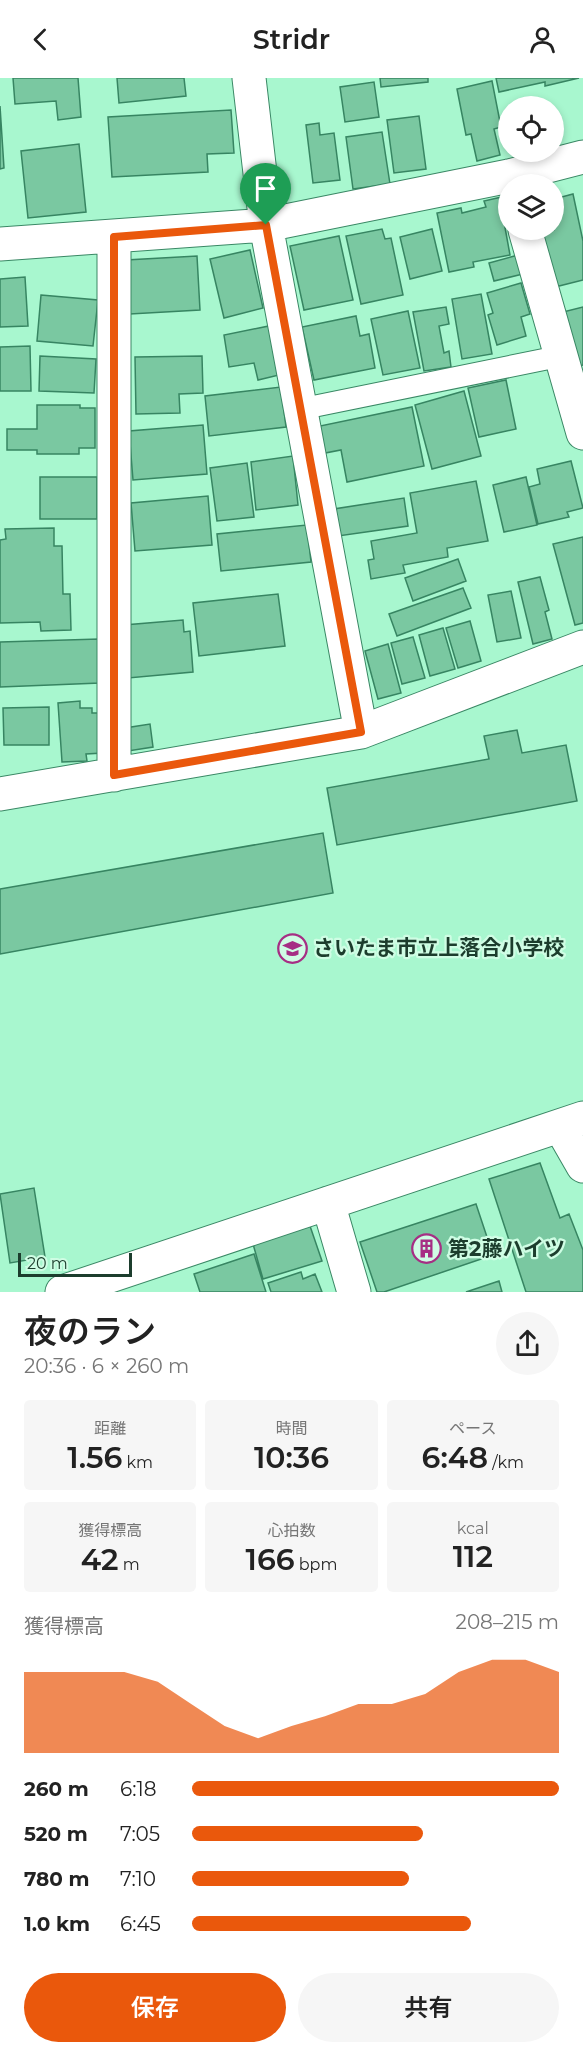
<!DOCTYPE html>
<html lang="ja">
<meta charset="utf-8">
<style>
body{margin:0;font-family:Montserrat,"Noto Sans JP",sans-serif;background:#f6f6f6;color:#222;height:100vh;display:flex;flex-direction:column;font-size:22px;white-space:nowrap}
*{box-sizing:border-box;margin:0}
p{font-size:20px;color:#767676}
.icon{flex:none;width:33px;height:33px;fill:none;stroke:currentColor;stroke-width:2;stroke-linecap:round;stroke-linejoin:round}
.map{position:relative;height:1214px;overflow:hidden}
.sheet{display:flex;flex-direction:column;background:#fff;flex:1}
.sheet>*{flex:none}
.controls{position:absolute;left:498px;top:18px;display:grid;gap:12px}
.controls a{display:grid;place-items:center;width:66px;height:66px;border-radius:50%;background:#fff;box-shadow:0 3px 9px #0003;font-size:30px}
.scale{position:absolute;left:18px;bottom:15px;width:114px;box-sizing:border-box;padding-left:6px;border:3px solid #1c3d2d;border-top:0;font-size:16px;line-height:21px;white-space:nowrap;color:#1c3d2d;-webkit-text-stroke:4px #cffde4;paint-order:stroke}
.pin{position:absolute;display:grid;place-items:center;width:51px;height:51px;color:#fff;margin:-62px -26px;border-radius:50% 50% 50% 0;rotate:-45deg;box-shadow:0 0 6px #0007}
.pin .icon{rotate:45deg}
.round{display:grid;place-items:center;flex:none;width:63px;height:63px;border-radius:32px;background:#f6f6f6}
.overview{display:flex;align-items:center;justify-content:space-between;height:102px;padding:0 24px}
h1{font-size:33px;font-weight:600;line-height:45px}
.stats{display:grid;grid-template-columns:repeat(3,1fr);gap:9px;height:102px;padding:6px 24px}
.stats div{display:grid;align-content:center;border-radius:6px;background:#f6f6f6;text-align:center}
.stats b{font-size:30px;font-weight:600}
.stats small{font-size:16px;font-weight:400}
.stats p{font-size:16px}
.chart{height:168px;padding:12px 24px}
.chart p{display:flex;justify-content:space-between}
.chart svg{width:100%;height:108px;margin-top:6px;fill:#ea580c;opacity:.7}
.primary-button{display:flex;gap:12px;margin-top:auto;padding:12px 24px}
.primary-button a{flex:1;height:69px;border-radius:36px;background:#ea580c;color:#fff;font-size:24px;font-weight:600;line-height:69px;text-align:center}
.primary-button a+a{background:#f6f6f6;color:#222}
ul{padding:0 24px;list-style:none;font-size:20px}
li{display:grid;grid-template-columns:96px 72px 1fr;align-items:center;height:45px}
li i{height:15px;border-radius:8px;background:#ea580c}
header{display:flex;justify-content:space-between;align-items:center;height:78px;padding:0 24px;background:#fff;font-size:27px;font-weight:600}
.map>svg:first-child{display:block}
</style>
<header><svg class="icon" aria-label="back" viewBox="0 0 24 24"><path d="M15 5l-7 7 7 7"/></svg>Stridr<svg class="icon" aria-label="person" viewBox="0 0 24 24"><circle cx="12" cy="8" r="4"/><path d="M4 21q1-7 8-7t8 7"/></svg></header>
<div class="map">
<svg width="583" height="1214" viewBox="0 0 583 1214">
<rect width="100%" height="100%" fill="#a8f7cf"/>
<!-- building -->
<path fill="#7ac8a1" stroke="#378562" stroke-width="1.5" d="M 13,0 L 78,0 L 81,39 L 58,42 L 56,23 L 15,26 Z
M 117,0 L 184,0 L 186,18 L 119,25 Z
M 380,0 L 428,0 L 428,4 L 381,9 Z
M 496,0 L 579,0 L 545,8 L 545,4 L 499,14 Z
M 492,3 L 501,49 L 494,51 L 500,77 L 477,83 L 471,56 L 466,57 L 457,11 Z
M 374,4 L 379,39 L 345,44 L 340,9 Z
M 0,28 L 4,90 L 0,91 Z
M 231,32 L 234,75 L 207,76 L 208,94 L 112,99 L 108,39 Z
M 419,38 L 426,91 L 394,95 L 387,42 Z
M 319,45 L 320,57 L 334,55 L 340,102 L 313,105 L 306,47 Z
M 382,54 L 390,106 L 353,111 L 346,59 Z
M 79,66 L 86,134 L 28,140 L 21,73 Z
M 573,116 L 583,163 L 583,202 L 547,211 L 534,152 L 554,152 L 554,121 Z
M 506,118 L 508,143 L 504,144 L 510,177 L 473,184 L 474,189 L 449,194 L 437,135 L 461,130 L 462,135 L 486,129 L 484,123 Z
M 382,151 L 385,161 L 391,160 L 403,217 L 361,226 L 346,158 Z
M 432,151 L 442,193 L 410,201 L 400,159 Z
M 339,158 L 353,222 L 304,232 L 290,168 Z
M 250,172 L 263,230 L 224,240 L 210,181 Z
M 518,177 L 523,196 L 494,203 L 489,185 Z
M 197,178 L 200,232 L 130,236 L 126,182 Z
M 25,199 L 28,248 L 0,249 L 0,201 Z
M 521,205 L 530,236 L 521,239 L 526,258 L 497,267 L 488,237 L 493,235 L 487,215 Z
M 481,216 L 492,276 L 462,281 L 452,221 Z
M 41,217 L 98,222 L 93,268 L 37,263 Z
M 446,229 L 449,246 L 439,248 L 444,275 L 449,273 L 451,289 L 424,293 L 413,234 Z
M 583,229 L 583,287 L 577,289 L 563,234 Z
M 408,233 L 420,290 L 383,297 L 371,241 Z
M 356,238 L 360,258 L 369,256 L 375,290 L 314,302 L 302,249 Z
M 269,248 L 279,297 L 258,302 L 254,285 L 229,289 L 224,257 Z
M 30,268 L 31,313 L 0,313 L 0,269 Z
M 40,278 L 96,281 L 94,315 L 39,313 Z
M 202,278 L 203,315 L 179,316 L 180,335 L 136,336 L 135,279 Z
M 506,302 L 516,351 L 479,359 L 468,310 Z
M 281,309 L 286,349 L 209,358 L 205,318 Z
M 464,313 L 481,378 L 432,391 L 415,327 Z
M 37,327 L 80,327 L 80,330 L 95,330 L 95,370 L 79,370 L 79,376 L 37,376 L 37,372 L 7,372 L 7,351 L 37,351 Z
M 412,329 L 424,388 L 347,404 L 341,372 L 325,375 L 320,348 Z
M 203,347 L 207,396 L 133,402 L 129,353 Z
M 293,378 L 298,427 L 256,432 L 251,384 Z
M 571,383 L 583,430 L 567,434 L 569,439 L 538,446 L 529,409 L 540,406 L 537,391 Z
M 247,385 L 254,439 L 217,443 L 210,390 Z
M 40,399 L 97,399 L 97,441 L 40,441 Z
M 526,399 L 537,447 L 504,454 L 493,407 Z
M 476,403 L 488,463 L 447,470 L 448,479 L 403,487 L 405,495 L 371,501 L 368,482 L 374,481 L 371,463 L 417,455 L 410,415 Z
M 208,418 L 212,467 L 135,473 L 131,425 Z
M 404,420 L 408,448 L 338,458 L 334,431 Z
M 307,447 L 311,484 L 221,493 L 217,456 Z
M 54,450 L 54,468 L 62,468 L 63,516 L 70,516 L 71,552 L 41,553 L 40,544 L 0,545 L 0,462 L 6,461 L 5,451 Z
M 583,459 L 583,545 L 575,547 L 553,466 Z
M 458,481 L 466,503 L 413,523 L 405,500 Z
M 540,499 L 549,532 L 545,534 L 552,561 L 533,566 L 518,504 Z
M 463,510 L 471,530 L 397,558 L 389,536 Z
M 511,513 L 521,560 L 497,564 L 488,517 Z
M 278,516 L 285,568 L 199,578 L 193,525 Z
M 183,542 L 184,554 L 190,553 L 193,594 L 128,600 L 124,547 Z
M 470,543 L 481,583 L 458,590 L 446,550 Z
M 443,550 L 455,591 L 430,598 L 419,557 Z
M 413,559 L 425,600 L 402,606 L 391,565 Z
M 99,561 L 100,605 L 0,609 L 0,564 Z
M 388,566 L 401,615 L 378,621 L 365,573 Z
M 80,623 L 80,630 L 92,630 L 92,635 L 101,635 L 103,675 L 86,676 L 87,683 L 62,684 L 58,625 Z
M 49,629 L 49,667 L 4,667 L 3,630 Z
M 150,646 L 153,669 L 128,673 L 125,650 Z
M 517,652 L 522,675 L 566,667 L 577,723 L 337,767 L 327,710 L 489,681 L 484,658 Z
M 323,755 L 333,815 L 0,876 L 0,811 Z
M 540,1085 L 560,1140 L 569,1136 L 583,1172 L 583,1214 L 526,1214 L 489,1101 Z
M 34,1110 L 45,1179 L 10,1185 L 0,1116 Z
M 476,1126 L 493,1177 L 384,1214 L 377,1214 L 360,1164 Z
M 310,1148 L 322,1183 L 263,1201 L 253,1166 Z
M 254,1176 L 266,1214 L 200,1214 L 194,1196 Z
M 301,1194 L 303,1201 L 315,1196 L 322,1214 L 271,1214 L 268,1205 Z
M 499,1203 L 502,1214 L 466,1214 Z"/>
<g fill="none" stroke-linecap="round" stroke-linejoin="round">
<defs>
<path id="service" d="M 301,331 L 561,278"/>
<path id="minor" d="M 249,0 L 266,147 L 361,654
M 525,152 L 583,355
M 114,159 L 114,697
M 0,166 L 266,147 L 509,98 L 583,79
M 0,716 L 361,654 L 583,569
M 560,1048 L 583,1088
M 328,1125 L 354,1214
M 62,1214 L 583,1040"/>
</defs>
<!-- service casing -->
<use href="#service" stroke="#3a8865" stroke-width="23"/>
<!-- minor casing -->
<use href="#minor" stroke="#3a8865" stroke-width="35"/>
<!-- service -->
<use href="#service" stroke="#fff" stroke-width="21"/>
<!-- minor -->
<use href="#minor" stroke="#fff" stroke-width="33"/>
</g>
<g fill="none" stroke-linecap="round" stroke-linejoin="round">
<defs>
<path id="route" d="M 266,147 L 361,654 L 114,697 L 114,159 Z"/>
</defs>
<!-- route casing -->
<use href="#route" stroke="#fff" stroke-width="12"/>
<!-- route -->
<use href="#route" stroke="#ea580c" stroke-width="8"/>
</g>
<!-- icons -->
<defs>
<symbol id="school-ring" viewBox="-11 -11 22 22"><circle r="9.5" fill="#cffde4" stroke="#a62e84" stroke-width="1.5"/><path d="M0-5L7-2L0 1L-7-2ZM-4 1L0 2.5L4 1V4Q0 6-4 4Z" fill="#a62e84"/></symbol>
<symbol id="building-ring" viewBox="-11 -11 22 22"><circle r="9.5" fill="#cffde4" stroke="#a62e84" stroke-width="1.5"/><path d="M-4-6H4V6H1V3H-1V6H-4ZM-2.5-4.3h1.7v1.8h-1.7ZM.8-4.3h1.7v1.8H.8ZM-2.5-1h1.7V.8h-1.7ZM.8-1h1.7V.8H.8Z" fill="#a62e84"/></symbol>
</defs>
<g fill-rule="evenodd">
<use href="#school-ring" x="276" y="854" width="33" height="33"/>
<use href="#building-ring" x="410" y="1154" width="33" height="33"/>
</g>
<g text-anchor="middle" stroke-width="4.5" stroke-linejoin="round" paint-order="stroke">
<!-- poi labels -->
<g font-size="21" font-weight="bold" fill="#1c3d2d" stroke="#cffde4" text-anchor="start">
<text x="313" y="877">さいたま市立上落合小学校</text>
<text x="448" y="1178">第2藤ハイツ</text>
</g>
</g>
</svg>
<div class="controls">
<a><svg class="icon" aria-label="locate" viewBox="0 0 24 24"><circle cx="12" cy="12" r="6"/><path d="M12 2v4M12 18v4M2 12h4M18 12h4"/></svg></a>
<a><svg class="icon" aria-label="layers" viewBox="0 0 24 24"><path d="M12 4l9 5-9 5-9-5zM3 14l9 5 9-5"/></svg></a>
</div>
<div class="scale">20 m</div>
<div class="pin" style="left:266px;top:147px;background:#1e9e55"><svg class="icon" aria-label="arrive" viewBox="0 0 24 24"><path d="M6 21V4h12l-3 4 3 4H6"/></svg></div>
</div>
<section class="sheet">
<div class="overview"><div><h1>夜のラン</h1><p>20:36 · 6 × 260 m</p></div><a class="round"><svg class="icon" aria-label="share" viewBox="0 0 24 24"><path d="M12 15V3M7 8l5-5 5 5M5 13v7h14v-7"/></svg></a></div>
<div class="stats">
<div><p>距離</p><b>1.56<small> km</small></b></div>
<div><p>時間</p><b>10:36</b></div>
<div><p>ペース</p><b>6:48<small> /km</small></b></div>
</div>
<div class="stats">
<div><p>獲得標高</p><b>42<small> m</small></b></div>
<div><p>心拍数</p><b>166<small> bpm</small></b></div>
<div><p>kcal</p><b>112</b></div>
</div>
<div class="chart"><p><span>獲得標高</span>208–215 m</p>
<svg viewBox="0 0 160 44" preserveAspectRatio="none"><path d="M0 44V11L10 11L20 11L30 11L40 15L50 24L60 33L70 38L80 33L90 29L100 24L110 24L120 20L130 11L140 6L150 6L160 11V44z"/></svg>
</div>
<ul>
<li><b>260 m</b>6:18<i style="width:100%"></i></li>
<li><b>520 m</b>7:05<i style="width:63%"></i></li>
<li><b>780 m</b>7:10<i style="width:59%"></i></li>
<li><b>1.0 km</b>6:45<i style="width:76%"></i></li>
</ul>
<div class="primary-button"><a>保存</a><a>共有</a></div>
</section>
